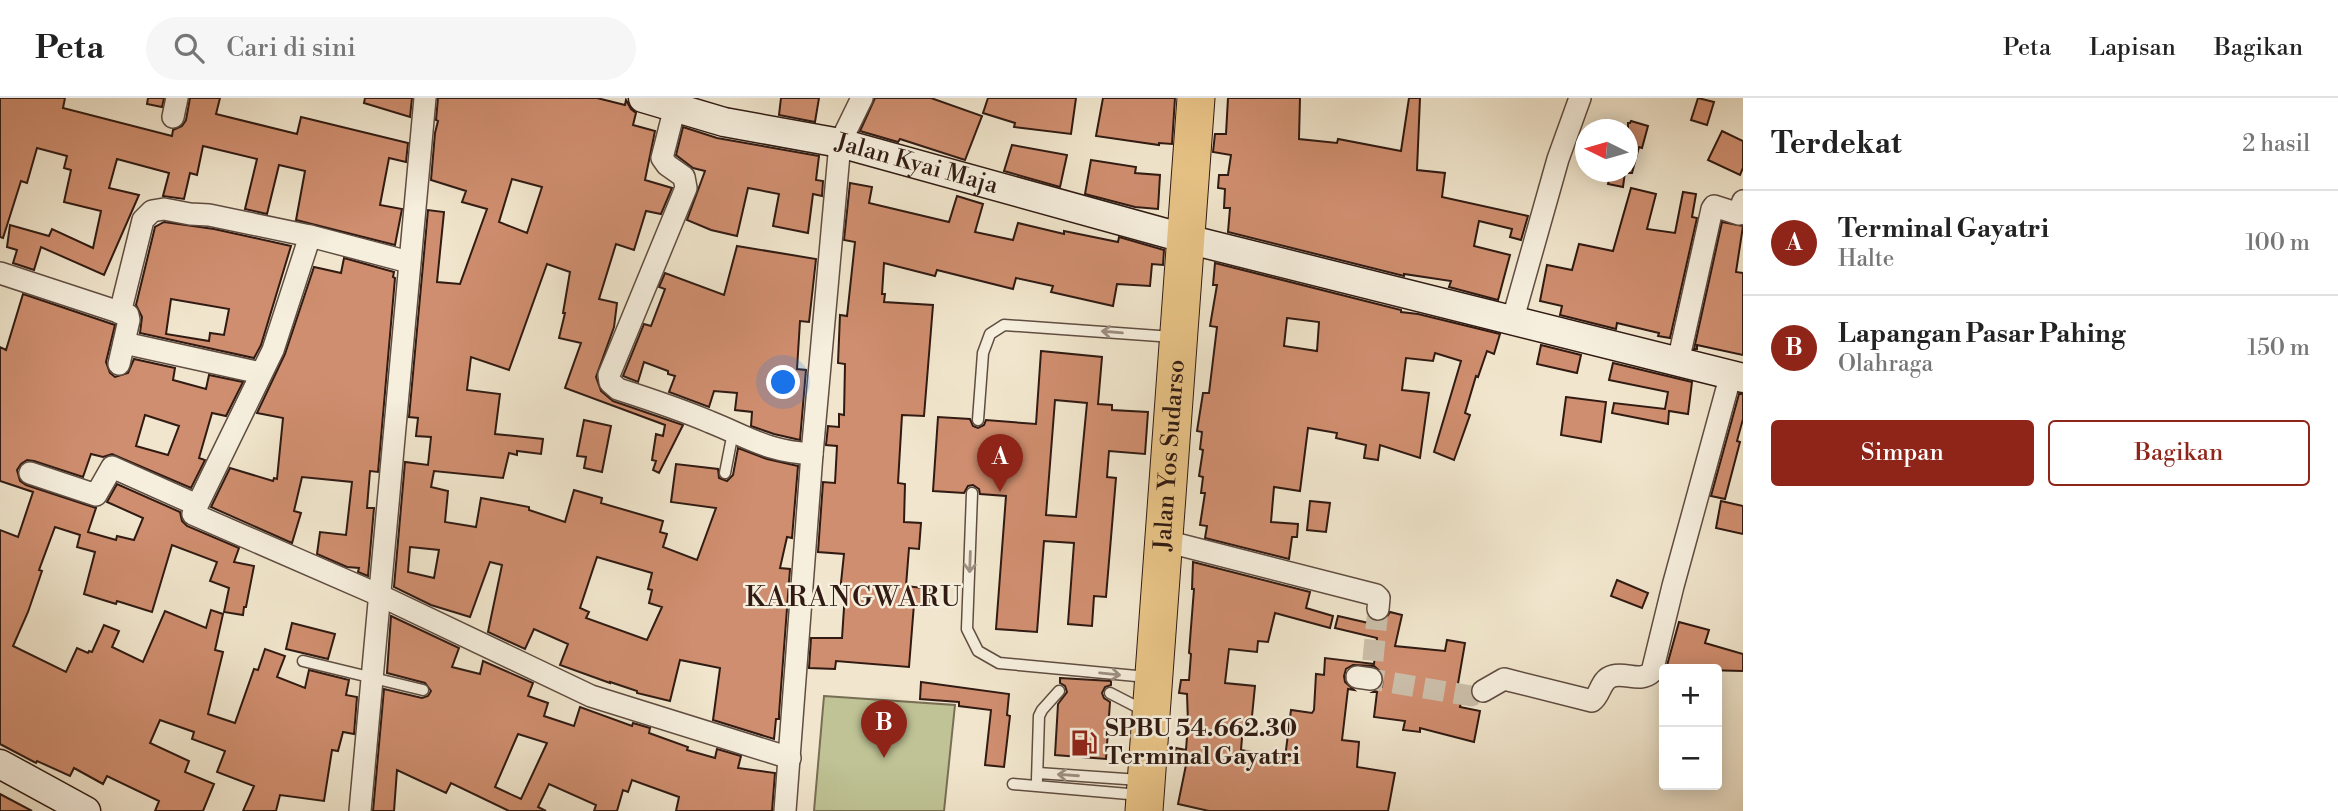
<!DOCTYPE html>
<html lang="id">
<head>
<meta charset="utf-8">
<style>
  body { margin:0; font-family:"Libre Bodoni",serif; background:#f6f6f6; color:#222 }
  .controls { position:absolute; right:21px; bottom:21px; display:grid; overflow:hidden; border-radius:7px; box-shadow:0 4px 18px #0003 }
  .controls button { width:63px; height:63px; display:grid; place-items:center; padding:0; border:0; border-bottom:2px solid #e0e0e0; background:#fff; color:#222; font:35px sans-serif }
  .compass { position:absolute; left:1575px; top:21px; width:63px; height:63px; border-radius:50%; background:#fff; box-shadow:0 4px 18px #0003; rotate:275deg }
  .you { position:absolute; left:784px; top:285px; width:24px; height:24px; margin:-18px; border:5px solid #fff; border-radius:50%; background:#1a73e8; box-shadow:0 0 0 10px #1a73e833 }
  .badge { display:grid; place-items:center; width:46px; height:46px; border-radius:50%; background:#8f2418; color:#fff; font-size:23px; font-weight:700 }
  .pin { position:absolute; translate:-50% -58px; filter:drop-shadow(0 2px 4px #0008) }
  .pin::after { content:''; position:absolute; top:37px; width:24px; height:21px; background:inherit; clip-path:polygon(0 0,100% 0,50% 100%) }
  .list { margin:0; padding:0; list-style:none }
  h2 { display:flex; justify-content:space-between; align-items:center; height:91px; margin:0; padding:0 28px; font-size:30px }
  h2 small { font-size:23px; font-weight:400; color:#767676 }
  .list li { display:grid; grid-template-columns:46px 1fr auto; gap:21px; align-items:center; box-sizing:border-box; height:105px; padding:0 28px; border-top:2px solid #e0e0e0 }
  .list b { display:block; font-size:26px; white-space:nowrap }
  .list p { margin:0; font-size:23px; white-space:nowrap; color:#767676 }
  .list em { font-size:23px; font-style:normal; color:#767676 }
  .actions { display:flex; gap:14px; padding:21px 28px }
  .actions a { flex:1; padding:16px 0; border:2px solid #8f2418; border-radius:7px; text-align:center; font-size:24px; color:#8f2418 }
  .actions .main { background:#8f2418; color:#fff }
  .icon { flex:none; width:38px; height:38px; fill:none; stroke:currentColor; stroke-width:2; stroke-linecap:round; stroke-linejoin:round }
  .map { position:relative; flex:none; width:1743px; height:713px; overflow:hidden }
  header { display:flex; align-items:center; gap:42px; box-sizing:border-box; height:98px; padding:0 35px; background:#fff; border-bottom:2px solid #e0e0e0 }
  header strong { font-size:33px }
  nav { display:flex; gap:38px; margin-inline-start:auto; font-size:24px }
  .search { width:490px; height:63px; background:#f6f6f6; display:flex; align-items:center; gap:18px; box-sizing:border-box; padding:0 24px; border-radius:38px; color:#767676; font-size:26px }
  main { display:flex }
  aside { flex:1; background:#fff }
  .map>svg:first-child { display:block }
</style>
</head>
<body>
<header>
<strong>Peta</strong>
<div class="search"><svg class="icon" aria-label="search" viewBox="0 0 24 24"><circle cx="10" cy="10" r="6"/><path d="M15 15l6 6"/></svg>Cari di sini</div>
<nav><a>Peta</a><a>Lapisan</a><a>Bagikan</a></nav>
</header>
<main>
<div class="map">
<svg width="1743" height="713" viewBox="0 0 1743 713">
  <rect width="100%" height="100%" fill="#f1e6cd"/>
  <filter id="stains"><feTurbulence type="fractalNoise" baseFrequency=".00286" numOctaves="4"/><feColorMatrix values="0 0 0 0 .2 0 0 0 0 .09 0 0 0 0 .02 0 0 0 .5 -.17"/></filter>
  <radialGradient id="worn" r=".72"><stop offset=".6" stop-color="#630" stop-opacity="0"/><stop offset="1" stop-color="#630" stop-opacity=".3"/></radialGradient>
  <!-- green -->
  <polygon fill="#bfc395" stroke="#786e54" stroke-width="2" points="824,598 955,607 944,713 814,713"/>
  <!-- building -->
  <g fill="#cf8e6f" stroke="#301a12" stroke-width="2" fill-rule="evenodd">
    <polygon points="0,0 65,0 63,10 172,38 173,32 182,28 186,22 190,0 220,0 216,16 297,36 301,19 408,45 406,64 389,60 380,107 402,111 395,147 296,122 305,73 279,67 267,116 245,111 257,61 203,48 197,77 190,75 184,101 163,98 169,75 117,61 109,90 139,97 104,177 41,149 34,172 13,165 17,152 7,149 10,127 49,138 52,131 93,150 101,113 64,104 71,72 64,70 67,58 37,50 27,85 21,83 3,140 0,139"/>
    <polygon points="148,0 164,0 162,9 147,6"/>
    <polygon points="365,0 412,0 410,19 364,5"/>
    <path d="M438,0H597L625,7L626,2L631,11L636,15L633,27L655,33L645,82L672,90L661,116L646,113L634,152L616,146L599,201L617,205L614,229L596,279L601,293L613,303L683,327L659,375L653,372L656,363L652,362L656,336L663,338L665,327L565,290L581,245L559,240L565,215H563L570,174L547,166L509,272L471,259L467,292L500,296L495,336L543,341L541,356L517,353V357L509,355L503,380L434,373L431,389L448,393L445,424L476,429L481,400L529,409V412L565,424L574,392L602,400L601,405L663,423L660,434L667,436L663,449L697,462L716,410L671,404L676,366L718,371L719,380L727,383L733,377L738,350L767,361L798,368L792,440L787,439L780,470L790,471L779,616V621H776L774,641L713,622L720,570L680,562L670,603L637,595V593L610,584V585L560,567L568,546L534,531L525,551L488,534L502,467L490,464L470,519L431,507L394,489L405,364L428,367L431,339L416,338L418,320L409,319L428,112L444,114L437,184L460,186L487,111L462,104L466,93L431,82L435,35L438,23L436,22ZM512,81L542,89L527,135L499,124ZM410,449L439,452L434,480L408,474ZM597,459L652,475L648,491L652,492L649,505L662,509L647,542L586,520L589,514L580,510Z"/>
    <polygon points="781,0 819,0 815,24 779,17"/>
    <polygon points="875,0 931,0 982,18 965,62 900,41 898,44 860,33"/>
    <polygon points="988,0 1076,0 1071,36 1014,29 1015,25 983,15"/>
    <polygon points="1103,0 1175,0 1172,46 1159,45 1159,47 1096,38"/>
    <polygon points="1228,0 1300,0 1299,41 1337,45 1338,41 1401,53 1409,0 1420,0 1417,72 1445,75 1442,99 1528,118 1521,142 1510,139 1512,131 1479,123 1474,148 1510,157 1498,202 1449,189 1451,183 1404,176 1404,178 1228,134 1230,110 1224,110 1225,91 1218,90 1219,77 1228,77 1231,57 1213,54 1215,36 1226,36"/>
    <polygon points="1698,0 1714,4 1707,27 1691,22"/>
    <polygon points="1631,23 1648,28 1642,50 1639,49 1632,75 1628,75 1628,25 1630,25"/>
    <polygon points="683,29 717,40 819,58 816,82 823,83 822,98 813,96 808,135 773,128 779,96 748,90 737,138 711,132 687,122 705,73 693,70 676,57"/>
    <polygon points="1722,33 1743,43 1743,70 1740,77 1708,62"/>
    <polygon points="1012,47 1067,57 1060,89 1004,73"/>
    <polygon points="1091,62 1136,69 1135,75 1160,77 1158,111 1135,109 1085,96"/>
    <polygon points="1611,74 1625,74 1623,89 1608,86"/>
    <polygon points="850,85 872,89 869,105 949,124 957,98 983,106 975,134 1013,142 1018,125 1064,136 1064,133 1118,144 1119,139 1164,152 1163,167 1152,166 1150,188 1117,186 1113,208 1051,194 1053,188 1016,180 1013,191 937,172 935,178 884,165 882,196 885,196 884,204 933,207 924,318 902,317 898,385 905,386 904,424 921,425 919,451 909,450 906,488 930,491 929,508 914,506 909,569 836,563 835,571 809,570 811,540 842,540 845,495 840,494 844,456 818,454 823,384 835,385 837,348 826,347 828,328 839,329 839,316 844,317 845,266 838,265 840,217 847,218 855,144 844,142"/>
    <polygon points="1631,90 1656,96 1647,131 1675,135 1683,94 1696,96 1692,119 1697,120 1670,240 1658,238 1659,235 1617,225 1616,231 1560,217 1562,208 1540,203 1547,167 1572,172 1579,146 1613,153"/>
    <path d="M164,124L214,131L291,148L261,247L254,260L140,235L142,219L136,207L155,129ZM171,201L229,211L224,237L210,235L209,243L166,236Z"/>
    <polygon points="1722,124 1743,128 1736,174 1743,175 1743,257 1697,247 1697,251 1694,251"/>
    <polygon points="737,148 816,161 809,224 800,223 797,271 806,272 800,342 774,336 751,328 752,314 735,312 737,295 714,293 709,309 669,294 675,278 668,276 668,273 644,264 638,284 623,278 644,226 651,228 665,191 659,189 665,175 724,197"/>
    <polygon points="344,160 394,174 393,179 395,180 378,374 370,373 367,410 374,410 368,478 358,474 359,470 347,469 317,456 320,434 346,437 352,384 302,379 294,413 301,415 292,445 211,409 230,370 273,383 274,380 277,381 283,320 257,315 285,256 314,169 341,175"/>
    <path d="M1215,165L1401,212V214L1418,216L1500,236L1494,256L1487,253L1478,279L1476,278L1465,315L1470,317L1454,362L1434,354L1461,263L1435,255L1433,263L1406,260L1402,292L1429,295L1420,360L1380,347L1378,362L1364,360L1366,347L1336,340L1337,335L1308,330L1300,393L1274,389L1271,424L1298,426L1297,439H1292L1289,461L1205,440L1207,428L1200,427L1205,395H1201L1203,379L1199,378L1203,352L1200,351L1202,334L1197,333L1203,295H1209L1217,229L1210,228L1217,187H1213ZM1287,220L1319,224L1317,253L1284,248Z"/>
    <path d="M23,196L115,227L106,264L110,275L115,279L128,275L134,261L175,270L173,282L206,291L209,277L243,284L226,318L212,315L199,360L205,362L191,390L112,356L103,359L91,356L83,379L34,363L27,362L21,366L17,372L20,383L26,387L96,410L88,434L116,442L117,438L134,442L143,420L107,404L117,386L180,414L182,423L187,428L239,450L234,464L254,468L246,509H244L243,517L224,514L229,490L210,483L217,464L172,447L152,514L117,503L116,506L84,496L95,454L77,449L80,437L55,429L39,472L42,473L28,514L13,548L66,574L77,550L88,555L89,553L92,554L104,527L119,533L112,549L143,564L165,513L206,530L211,512L223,516L215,552L223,554L208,616L235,625L254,571L258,572L265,551L285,558L277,579L305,590L309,572L349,582L346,597L357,599L354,636L343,634L338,653L332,652L324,703L280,697L276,713H243L254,688L217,674L225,653L192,641L194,634L160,622L150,645L189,663L185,674L214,686L203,713H155L159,703L107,678L103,686L74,670L70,678L37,663L36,665L0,646V432L18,439L33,394L0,383V249L6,252ZM145,317L179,328L168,357L136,348Z"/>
    <polygon points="1541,247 1581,257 1577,275 1537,266"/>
    <path d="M1041,253L1102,259L1098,306L1112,307V312L1148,314L1145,356L1109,353L1107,379L1116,380L1106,499L1094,498L1092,528L1068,526L1074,445L1044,443L1037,534L996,531L1006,398L980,396L979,391L973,387L968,388L964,395L933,393L938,319L970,321L973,328L978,330L984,327L986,322L1036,326ZM1055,302L1087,305L1076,419L1046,417Z"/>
    <polygon points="1613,265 1692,284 1688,316 1669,313 1668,326 1612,315 1614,305 1665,311 1668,294 1609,282"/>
    <polygon points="1739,296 1743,296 1743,321 1737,343 1740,344 1725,401 1711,398"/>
    <polygon points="1566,299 1606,304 1601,344 1561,337"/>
    <polygon points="584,322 611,328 602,374 584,370 586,359 577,358"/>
    <polygon points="1310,403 1330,405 1326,434 1307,432"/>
    <polygon points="1721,403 1743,408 1743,436 1716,430"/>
    <polygon points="1193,464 1310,494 1306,510 1333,518 1330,530 1275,515 1268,544 1258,543 1257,554 1229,551 1225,585 1255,588 1251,628 1243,627 1241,652 1285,660 1291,612 1312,615 1314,612 1316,576 1324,577 1325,560 1374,566 1377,540 1335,530 1338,518 1373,526 1374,523 1384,523 1390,514 1402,517 1395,548 1445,553 1447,542 1465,545 1455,603 1461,604 1460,609 1480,613 1474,644 1420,630 1420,634 1403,632 1405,623 1374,619 1377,594 1373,594 1382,589 1383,576 1374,568 1353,567 1346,571 1344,578 1345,584 1354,592 1348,591 1342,642 1359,644 1357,669 1395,675 1388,713 1209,713 1178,706 1186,667 1174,665 1176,650 1186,652 1188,625 1187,596 1179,595 1181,582 1189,582 1191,556 1189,555 1194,491 1192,491"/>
    <polygon points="1617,482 1648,495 1642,510 1611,498"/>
    <path d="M391,518L459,550L452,569L480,576L483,563L533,585L528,598L548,605L544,618L574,628L580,609L632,628L633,625L650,630L649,635L688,649L687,652L715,660L717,651L741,658L738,670L775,675L772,713H676L679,699L632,682L628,694L623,692L617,713H594L596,707L549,686L538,709L546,713H509L451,685L446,695L397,672L394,713H373L384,591L422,600L428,598L431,593L425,585L387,575ZM518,636L547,645L521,701L495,689Z"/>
    <polygon points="1679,524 1709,532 1705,545 1743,556 1743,573 1666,571"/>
    <polygon points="292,525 335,536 328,561 286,551"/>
    <polygon points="1060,580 1111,583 1111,587 1105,589 1102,595 1104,600 1110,604 1106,661 1055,657 1058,606 1067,594 1065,588 1060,585"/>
    <polygon points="921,584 1009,596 1007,617 1010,618 1004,669 985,667 991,612 959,608 959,604 920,601"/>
    <polygon points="0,696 32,713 0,713"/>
  </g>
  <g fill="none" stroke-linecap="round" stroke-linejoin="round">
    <!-- street-tunnel -->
    <polyline stroke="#cabda8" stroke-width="21" stroke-dasharray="21 10" stroke-linecap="butt" points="1378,511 1371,581 1471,598 1483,593"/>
    <!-- lane casing -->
    <g stroke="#604d41" stroke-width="13">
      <g id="lane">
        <polyline points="978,322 983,255 990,236 1004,227 1173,239"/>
        <polyline points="725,375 733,334"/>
        <polyline points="972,395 967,531 978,553 999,565 1147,579"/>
        <polyline points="303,563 423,592"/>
        <polyline points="1110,595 1145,613"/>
        <polyline points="1038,675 1140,682"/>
        <polyline points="1037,682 1039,618 1042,612 1059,593"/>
        <polyline points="1013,686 1140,697"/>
      </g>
    </g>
    <!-- street casing -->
    <g stroke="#604d41" stroke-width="24">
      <g id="street">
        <path d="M675,9L662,60L667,67L684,79L686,90L609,277L610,284L618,291C649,301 680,311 710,324C750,340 766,353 812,356"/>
        <polyline points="173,19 177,0"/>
        <polyline points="310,138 273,252 193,416 379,497 591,598 790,660"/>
        <polyline points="0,175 128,217 129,222 119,266"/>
        <polyline points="120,215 143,122 152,113 164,111 190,116 209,117 310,138 409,164"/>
        <polyline points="1512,224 1558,61 1580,0"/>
        <polyline points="124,245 261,275"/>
        <polyline points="1678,264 1712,111 1714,108 1739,116 1743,103"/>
        <polyline points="30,375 96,397 112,369 197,407"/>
        <polyline points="1165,443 1376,497 1379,500 1378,511"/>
        <polyline points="1357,579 1371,581"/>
        <path d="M1483,593L1504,581L1592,603C1601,597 1600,581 1613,578C1626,574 1640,585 1652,574L1673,488L1731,276"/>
        <polyline points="360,713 425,0"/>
        <polyline points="785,713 812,356 840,45 862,0"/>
      </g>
    </g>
    <!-- secondary casing -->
    <g stroke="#301a12" stroke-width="31">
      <g id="secondary">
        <path id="s1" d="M643,0L724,24L840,45L1187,141L1743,280"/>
        <polyline points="0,666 86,713"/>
      </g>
    </g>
    <!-- highway casing -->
    <g stroke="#301a12" stroke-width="39">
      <g id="highway">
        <path id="s2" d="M1144,713L1196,0"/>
      </g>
    </g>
    <!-- lane -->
    <use href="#lane" stroke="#f6efde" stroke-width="10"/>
    <!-- street -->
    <use href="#street" stroke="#f6efde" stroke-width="21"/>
    <!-- secondary -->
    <use href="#secondary" stroke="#f6efde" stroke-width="28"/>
    <!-- highway -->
    <use href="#highway" stroke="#e8c386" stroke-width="37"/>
  </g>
  <!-- one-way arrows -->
  <defs><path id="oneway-shaft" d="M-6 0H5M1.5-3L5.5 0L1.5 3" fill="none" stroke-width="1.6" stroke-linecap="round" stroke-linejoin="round" transform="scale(1.75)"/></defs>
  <g stroke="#9d8f82">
    <use href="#oneway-shaft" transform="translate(1112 234) rotate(-175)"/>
    <use href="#oneway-shaft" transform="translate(970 464) rotate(92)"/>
    <use href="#oneway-shaft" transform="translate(1110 576) rotate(6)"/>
    <use href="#oneway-shaft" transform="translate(1068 677) rotate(-176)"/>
  </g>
  <!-- icons -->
  <defs>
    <g id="fuel-bare" transform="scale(2.1)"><path d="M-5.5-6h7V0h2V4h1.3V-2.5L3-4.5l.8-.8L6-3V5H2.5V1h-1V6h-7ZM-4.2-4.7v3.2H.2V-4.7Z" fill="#8f2418" stroke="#f6efde" stroke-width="2.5" paint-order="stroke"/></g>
  </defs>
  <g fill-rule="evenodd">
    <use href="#fuel-bare" x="1084" y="645"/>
  </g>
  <g text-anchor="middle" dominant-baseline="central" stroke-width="5" stroke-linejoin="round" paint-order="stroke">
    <!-- street labels -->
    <g font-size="24" fill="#301a12" stroke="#f6efde">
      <text stroke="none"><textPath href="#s1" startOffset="282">Jalan Kyai Maja</textPath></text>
      <text stroke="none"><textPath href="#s2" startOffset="357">Jalan Yos Sudarso</textPath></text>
    </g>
    <!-- poi labels -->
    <g font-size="24" font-weight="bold" fill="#301a12" stroke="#f6efde" text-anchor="start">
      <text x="1105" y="631">SPBU 54.662.30<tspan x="1105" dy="28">Terminal Gayatri</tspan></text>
    </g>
    <!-- quarter labels -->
    <g font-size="28" letter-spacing="2" fill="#301a12" stroke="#f6efde">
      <text x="854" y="499">KARANGWARU</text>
    </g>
  </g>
  <rect width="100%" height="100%" filter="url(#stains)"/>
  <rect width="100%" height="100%" fill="url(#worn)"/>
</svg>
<div class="controls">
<button>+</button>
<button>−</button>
</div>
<svg class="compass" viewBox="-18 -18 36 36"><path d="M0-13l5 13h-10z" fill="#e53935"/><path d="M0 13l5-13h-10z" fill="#767676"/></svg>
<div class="you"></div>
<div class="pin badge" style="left:1000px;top:394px">A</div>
<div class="pin badge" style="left:884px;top:660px">B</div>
</div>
<aside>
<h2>Terdekat<small>2 hasil</small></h2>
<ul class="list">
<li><span class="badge">A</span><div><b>Terminal Gayatri</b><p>Halte</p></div><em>100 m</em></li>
<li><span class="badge">B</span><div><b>Lapangan Pasar Pahing</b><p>Olahraga</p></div><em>150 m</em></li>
</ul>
<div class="actions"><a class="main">Simpan</a><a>Bagikan</a></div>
</aside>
</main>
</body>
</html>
